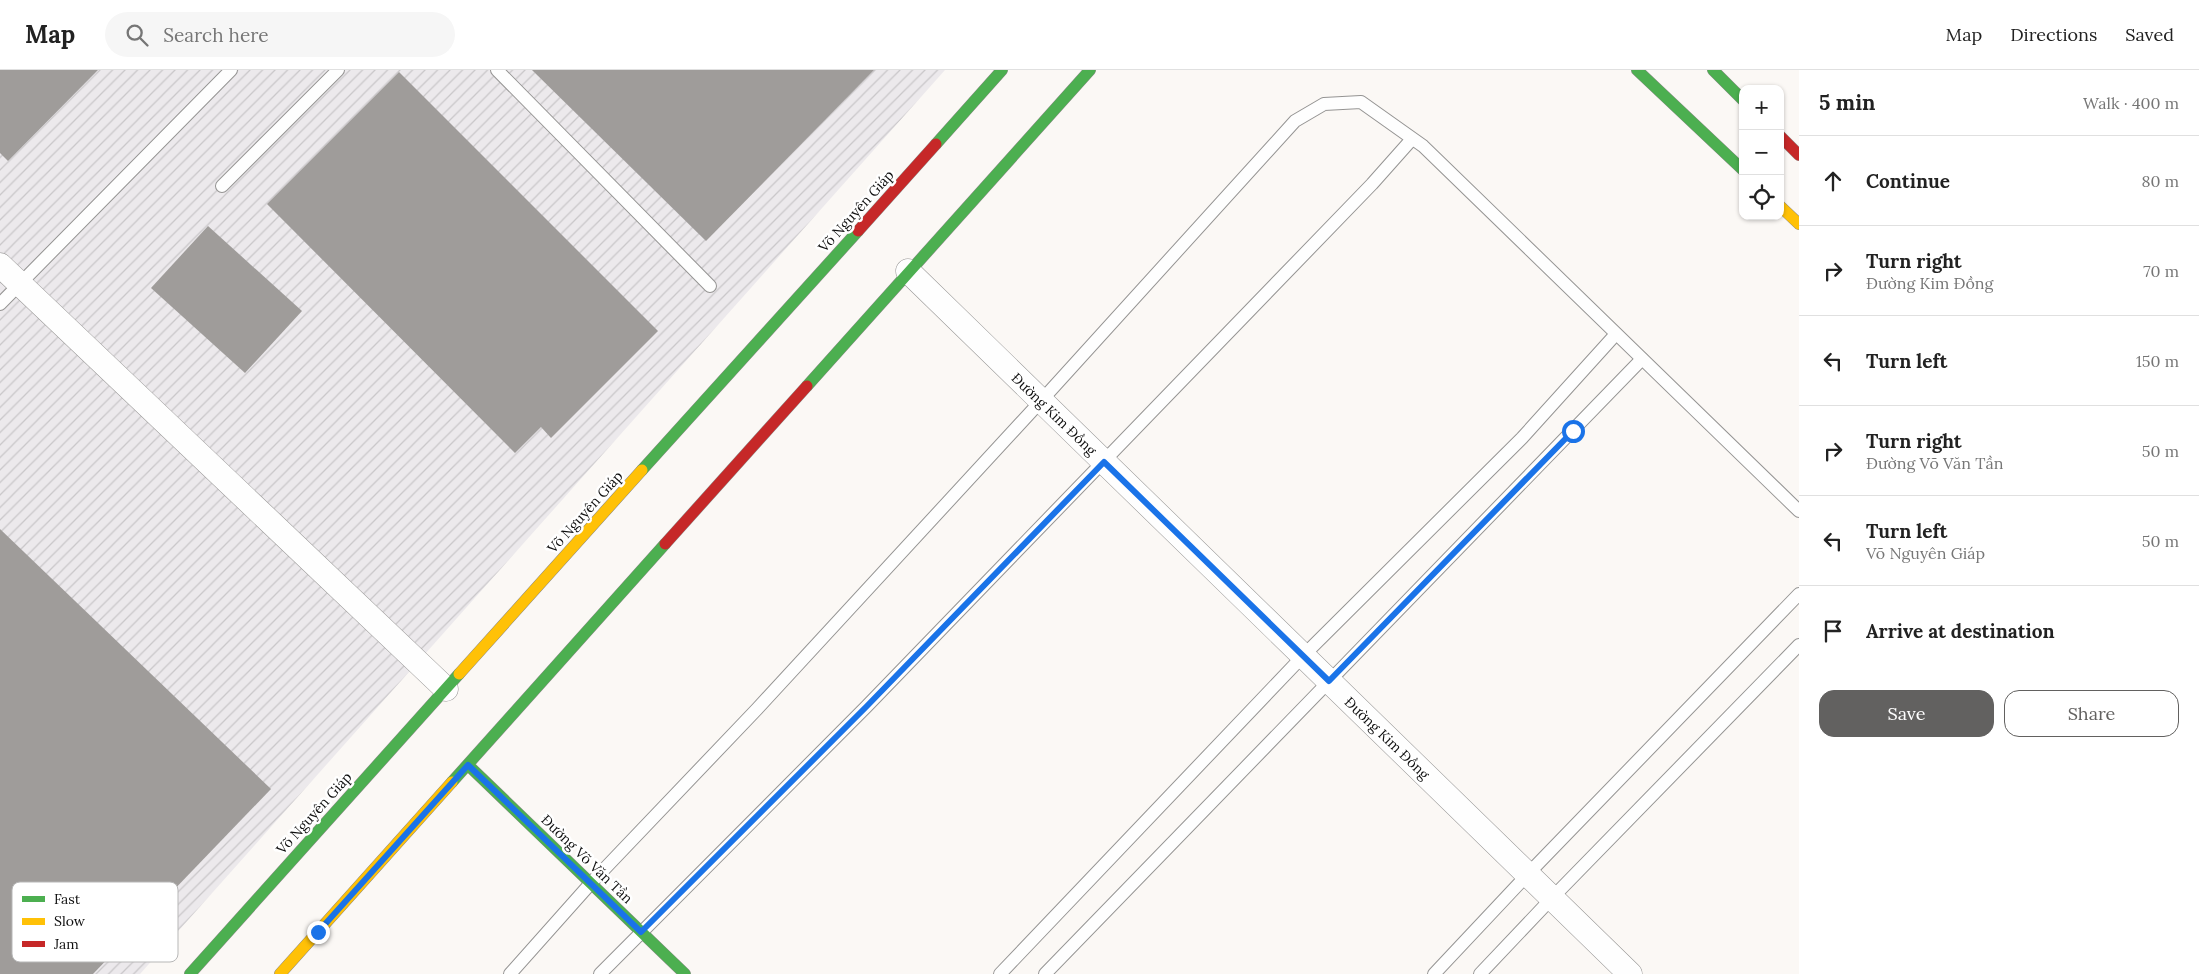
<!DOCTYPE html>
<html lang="en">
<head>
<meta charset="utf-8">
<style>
  body { margin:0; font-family:Lora,serif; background:#f6f6f6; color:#222 }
  .controls { position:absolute; right:15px; top:15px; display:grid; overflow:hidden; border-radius:10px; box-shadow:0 1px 4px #0004 }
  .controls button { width:45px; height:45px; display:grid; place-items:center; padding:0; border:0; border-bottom:1px solid #e0e0e0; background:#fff; color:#222; font:25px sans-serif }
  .stop { position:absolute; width:15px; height:15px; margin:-11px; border:4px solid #1a73e8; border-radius:50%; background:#fff }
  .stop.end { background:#1a73e8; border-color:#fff; box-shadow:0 1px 5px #0008 }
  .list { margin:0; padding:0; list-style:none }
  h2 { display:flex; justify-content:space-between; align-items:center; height:65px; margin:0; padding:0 20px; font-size:21px }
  h2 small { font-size:16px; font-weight:400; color:#767676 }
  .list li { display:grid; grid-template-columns:32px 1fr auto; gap:15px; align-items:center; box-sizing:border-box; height:90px; padding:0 20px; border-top:1px solid #e0e0e0 }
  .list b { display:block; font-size:19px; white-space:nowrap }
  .list p { margin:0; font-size:16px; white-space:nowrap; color:#767676 }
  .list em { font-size:16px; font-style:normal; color:#767676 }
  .actions { display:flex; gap:10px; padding:15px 20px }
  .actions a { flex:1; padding:11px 0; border:1px solid #626160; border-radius:15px; text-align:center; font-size:18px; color:#626160 }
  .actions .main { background:#626160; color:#fff }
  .icon { flex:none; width:28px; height:28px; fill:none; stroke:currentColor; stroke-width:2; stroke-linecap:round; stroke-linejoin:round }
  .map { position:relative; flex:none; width:1799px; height:904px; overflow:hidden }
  header { display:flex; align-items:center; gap:30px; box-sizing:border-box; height:70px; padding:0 25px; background:#fff; border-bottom:1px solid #e0e0e0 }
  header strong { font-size:24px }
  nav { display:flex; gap:28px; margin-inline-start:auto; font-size:18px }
  .search { width:350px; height:45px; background:#f6f6f6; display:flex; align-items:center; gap:12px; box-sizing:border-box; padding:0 18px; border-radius:28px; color:#767676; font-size:19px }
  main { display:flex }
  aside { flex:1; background:#fff }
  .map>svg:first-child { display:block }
</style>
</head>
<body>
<header>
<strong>Map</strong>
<div class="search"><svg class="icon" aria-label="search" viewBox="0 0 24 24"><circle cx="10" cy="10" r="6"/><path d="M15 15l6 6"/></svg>Search here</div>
<nav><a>Map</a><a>Directions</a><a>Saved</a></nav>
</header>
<main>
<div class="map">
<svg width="1799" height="904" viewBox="0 0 1799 904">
  <defs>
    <pattern id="industrial-furrows" width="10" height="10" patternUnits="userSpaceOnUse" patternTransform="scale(1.25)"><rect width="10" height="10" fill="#ece9ec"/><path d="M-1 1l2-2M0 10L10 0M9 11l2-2" fill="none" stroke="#c9c7c9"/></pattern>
  </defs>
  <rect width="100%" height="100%" fill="#fbf8f5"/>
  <!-- industrial -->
  <polygon fill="url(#industrial-furrows)" points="0,0 945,0 140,904 0,904"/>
  <!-- building -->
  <g fill="#9f9c9a">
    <polygon points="0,0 98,0 8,91 0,83"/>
    <polygon points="532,0 874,0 706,171"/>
    <polygon points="399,2 658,261 551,368 541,357 515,383 267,134"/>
    <polygon points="208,156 302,241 245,303 151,218"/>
    <polygon points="0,459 271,719 93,904 0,904"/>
  </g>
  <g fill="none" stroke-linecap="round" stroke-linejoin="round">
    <!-- lane casing -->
    <g stroke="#959493" stroke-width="14">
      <g id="lane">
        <polyline points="497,0 710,216"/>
        <polyline points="222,116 338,0"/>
        <polyline points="0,234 231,0"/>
        <polyline points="510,904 591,813 757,639 1041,331 1295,51 1324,34 1361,32 1423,76 1799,441"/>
        <polyline points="600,904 866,637 1372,114 1412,69"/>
        <polyline points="1000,904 1303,586 1522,368 1616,264"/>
        <polyline points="1045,904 1642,289"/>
        <polyline points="1434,904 1528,804 1799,524"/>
        <polyline points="1480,904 1552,828 1799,575"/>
      </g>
    </g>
    <!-- street casing -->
    <g stroke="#959493" stroke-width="25">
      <g id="street">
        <polyline points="0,195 446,619"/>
        <polyline points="908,201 1630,904"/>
      </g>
    </g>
    <!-- fast casing -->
    <g stroke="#8c8b89" stroke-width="12">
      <g id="fast">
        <polyline points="1637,0 1743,100"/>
        <polyline points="1713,0 1743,30"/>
        <polyline points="936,74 1002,0"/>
        <polyline points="807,316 1090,0"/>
        <polyline points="642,400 858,161"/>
        <polyline points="468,695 685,904"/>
        <polyline points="452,712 665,474"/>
        <polyline points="190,904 459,604"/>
      </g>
    </g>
    <!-- slow casing -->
    <g stroke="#8c8b89" stroke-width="12">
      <g id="slow">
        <polyline points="1780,136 1799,154"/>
        <polyline points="459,604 642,400"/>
        <polyline points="280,904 452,712"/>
      </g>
    </g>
    <!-- jam casing -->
    <g stroke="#8c8b89" stroke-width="12">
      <g id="jam">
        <polyline points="1780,66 1799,85"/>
        <polyline points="858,161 936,74"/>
        <polyline points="665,474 807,316"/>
      </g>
    </g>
    <!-- lane -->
    <use href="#lane" stroke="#fefefe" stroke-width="12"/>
    <!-- street -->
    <use href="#street" stroke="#fefefe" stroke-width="24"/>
    <!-- fast -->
    <use href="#fast" stroke="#4caf50" stroke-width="11"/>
    <!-- slow -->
    <use href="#slow" stroke="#ffc107" stroke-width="11"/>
    <!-- jam -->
    <use href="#jam" stroke="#c62828" stroke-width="11"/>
  </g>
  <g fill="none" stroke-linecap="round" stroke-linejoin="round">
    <!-- route -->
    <polyline stroke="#1a73e8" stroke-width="6" points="318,862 468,695 641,862 866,637 1104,392 1329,611 1573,361"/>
  </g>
  <g text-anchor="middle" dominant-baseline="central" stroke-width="5" stroke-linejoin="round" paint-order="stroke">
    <!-- street labels -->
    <g font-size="14" fill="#0f0f0f" stroke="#fff">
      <text transform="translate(856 141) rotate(-48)">Võ Nguyên Giáp</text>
      <text transform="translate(1054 344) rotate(44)">Đường Kim Đồng</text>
      <text transform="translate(585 442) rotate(-48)">Võ Nguyên Giáp</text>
      <text transform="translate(1387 668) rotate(44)">Đường Kim Đồng</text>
      <text transform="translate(314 743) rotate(-48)">Võ Nguyên Giáp</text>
      <text transform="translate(587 789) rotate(44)">Đường Võ Văn Tần</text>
    </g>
  </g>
  <!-- legend -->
  <rect x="12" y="812" width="166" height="80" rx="8" fill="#fff" stroke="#b7b7b7" stroke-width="1"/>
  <rect x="22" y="826" width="23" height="6" fill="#4caf50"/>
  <rect x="22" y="848" width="23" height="7" fill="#ffc107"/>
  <rect x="22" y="871" width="23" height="6" fill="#c62828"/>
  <g font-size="14" fill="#0f0f0f">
    <text x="54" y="834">Fast</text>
    <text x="54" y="856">Slow</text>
    <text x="54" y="879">Jam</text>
  </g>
</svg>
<div class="controls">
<button>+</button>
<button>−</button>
<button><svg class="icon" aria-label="locate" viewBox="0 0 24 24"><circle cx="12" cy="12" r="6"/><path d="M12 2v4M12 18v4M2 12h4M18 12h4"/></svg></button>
</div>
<div class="stop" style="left:1573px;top:361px"></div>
<div class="stop end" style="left:318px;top:862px"></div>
</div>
<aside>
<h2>5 min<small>Walk · 400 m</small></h2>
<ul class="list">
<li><svg class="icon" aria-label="ahead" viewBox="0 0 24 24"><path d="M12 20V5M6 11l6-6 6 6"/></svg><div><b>Continue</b></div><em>80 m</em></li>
<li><svg class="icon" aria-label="right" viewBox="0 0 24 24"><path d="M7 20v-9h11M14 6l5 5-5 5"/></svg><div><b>Turn right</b><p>Đường Kim Đồng</p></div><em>70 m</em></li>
<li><svg class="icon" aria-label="left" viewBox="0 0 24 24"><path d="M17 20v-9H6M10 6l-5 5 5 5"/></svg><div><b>Turn left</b></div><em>150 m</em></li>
<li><svg class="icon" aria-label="right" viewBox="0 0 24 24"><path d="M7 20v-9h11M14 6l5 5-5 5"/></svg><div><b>Turn right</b><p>Đường Võ Văn Tần</p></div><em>50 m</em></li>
<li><svg class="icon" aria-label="left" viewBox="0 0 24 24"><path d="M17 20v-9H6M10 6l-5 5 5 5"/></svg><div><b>Turn left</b><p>Võ Nguyên Giáp</p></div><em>50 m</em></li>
<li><svg class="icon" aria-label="arrive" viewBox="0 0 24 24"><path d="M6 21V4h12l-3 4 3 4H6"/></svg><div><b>Arrive at destination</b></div></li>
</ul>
<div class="actions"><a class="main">Save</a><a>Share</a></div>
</aside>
</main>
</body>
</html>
